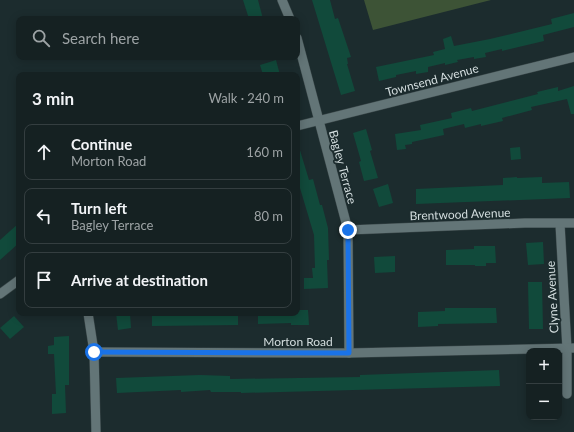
<!DOCTYPE html>
<html lang="en">
<head>
<meta charset="utf-8">
<style>
  body { margin:0; font-family:Lato,sans-serif; background:#222e2f; color:#f1f3f6 }
  .controls { position:absolute; right:12px; bottom:12px; display:grid; overflow:hidden; border-radius:8px; box-shadow:0 2px 10px #0003 }
  .controls button { width:36px; height:36px; display:grid; place-items:center; padding:0; border:0; border-bottom:1px solid #343e40; background:#152122; color:#f1f3f6; font:20px sans-serif }
  .stop { position:absolute; width:12px; height:12px; margin:-9px; border:3px solid #1a73e8; border-radius:50%; background:#fff }
  .stop.end { background:#1a73e8; border-color:#fff; box-shadow:0 1px 4px #0008 }
  .list { margin:0; padding:0; list-style:none }
  h2 { display:flex; justify-content:space-between; align-items:center; height:52px; margin:0; padding:0 16px; font-size:17px }
  h2 small { font-size:13px; font-weight:400; color:#9da3a5 }
  .list li { display:grid; grid-template-columns:26px 1fr auto; gap:12px; align-items:center; box-sizing:border-box; height:56px; margin:0 8px 8px; padding:0 8px; border:1px solid #343e40; border-radius:8px }
  .list b { display:block; font-size:15px; white-space:nowrap }
  .list p { margin:0; font-size:13px; white-space:nowrap; color:#9da3a5 }
  .list em { font-size:13px; font-style:normal; color:#9da3a5 }
  .icon { flex:none; width:22px; height:22px; fill:none; stroke:currentColor; stroke-width:2; stroke-linecap:round; stroke-linejoin:round }
  .map { position:relative; flex:none; width:574px; height:432px; overflow:hidden }
  .search { position:absolute; background:#152122; box-shadow:0 2px 10px #0003; left:16px; top:16px; width:284px; height:44px; display:flex; align-items:center; gap:10px; box-sizing:border-box; padding:0 14px; border-radius:8px; color:#9da3a5; font-size:15px }
  .panel { position:absolute; background:#152122; box-shadow:0 2px 10px #0003; left:16px; top:72px; width:284px; height:244px; border-radius:8px }
  .map>svg:first-child { display:block }
</style>
</head>
<body>
<div class="map">
<svg width="574" height="432" viewBox="0 0 574 432">
  <rect width="100%" height="100%" fill="#1c2c2e"/>
  <!-- green -->
  <polygon fill="#3d5336" points="364,0 491,0 373,30"/>
  <!-- building -->
  <g fill="#114a3b">
    <polygon points="243,0 258,0 263,19 249,19"/>
    <polygon points="312,0 330,0 335,19 338,18 351,57 347,58 348,64 347,64 355,91 341,95"/>
    <polygon points="574,13 574,27 543,35 544,41 502,51 502,49 485,53 486,57 474,59 474,57 457,60 458,62 445,65 445,63 428,67 428,72 416,74 416,71 396,75 396,77 379,81 376,67 434,55 433,52 445,49 443,39 451,36 454,46 490,39 552,24 551,19"/>
    <polygon points="276,60 280,75 263,75 260,65"/>
    <polygon points="574,86 574,114 571,114 567,99 531,107 532,110 502,118 503,121 481,126 481,124 465,128 464,124 443,129 444,135 412,142 412,144 405,145 406,149 397,150 395,134 421,130 420,125 452,118 451,113 471,108 472,111 538,94 537,92 558,87 558,91"/>
    <polygon points="366,129 372,150 370,151 378,178 364,181 359,162 361,161 353,133"/>
    <polygon points="297,147 299,147 309,180 313,179 320,205 322,205 328,228 329,260 327,260 328,288 304,289 304,278 313,278 312,268 315,268 314,235 297,178"/>
    <polygon points="520,147 521,159 511,160 510,148"/>
    <polygon points="517,177 517,178 542,177 542,183 569,182 570,198 416,204 416,189 503,185 503,178"/>
    <polygon points="388,184 393,203 379,207 373,189"/>
    <polygon points="19,223 19,243 0,260 0,240"/>
    <polygon points="543,242 544,264 528,265 526,243"/>
    <polygon points="474,246 495,246 496,263 486,263 486,266 475,266 475,265 446,265 446,250 474,249"/>
    <polygon points="395,256 395,272 375,273 374,257"/>
    <polygon points="528,282 542,282 543,329 529,329"/>
    <polygon points="445,308 496,308 497,323 438,324 438,326 418,327 418,312 445,311"/>
    <polygon points="297,310 308,310 309,325 291,325 291,323 258,324 258,313 297,313"/>
    <polygon points="116,313 130,313 131,328 118,330"/>
    <polygon points="152,313 238,313 238,325 152,326"/>
    <polygon points="14,316 24,327 10,339 0,328"/>
    <polygon points="69,336 69,385 65,385 66,413 52,414 52,394 56,394 54,354 48,354 48,346 54,345 54,337"/>
    <polygon points="499,370 500,386 241,393 241,392 211,392 210,390 181,392 181,390 117,393 116,378 200,375 230,376 230,379 360,377 360,375"/>
  </g>
  <g fill="none" stroke-linecap="round" stroke-linejoin="round">
    <!-- minor casing -->
    <g stroke="#3b484a" stroke-width="10">
      <g id="minor">
        <polyline points="282,0 290,19"/>
        <polyline points="297,38 348,230 349,353"/>
        <polyline points="297,126 574,57"/>
        <polyline points="560,224 567,349 567,394"/>
        <polyline points="348,230 525,223 574,223"/>
        <polyline points="0,294 19,280"/>
        <polyline points="88,313 94,352 96,432"/>
        <polyline points="94,352 349,353 574,348"/>
      </g>
    </g>
    <!-- minor -->
    <use href="#minor" stroke="#637577" stroke-width="9"/>
  </g>
  <g fill="none" stroke-linecap="round" stroke-linejoin="round">
    <!-- route -->
    <polyline stroke="#1a73e8" stroke-width="5" points="94,352 349,353 348,230"/>
  </g>
  <g text-anchor="middle" dominant-baseline="central" stroke-width="3.5" stroke-linejoin="round" paint-order="stroke">
    <!-- street labels -->
    <g font-size="12" fill="#d3ddde" stroke="#1c2c2e">
      <text transform="translate(432 80) rotate(-15)">Townsend Avenue</text>
      <text transform="translate(343 167) rotate(75)">Bagley Terrace</text>
      <text transform="translate(460 214) rotate(-2)">Brentwood Avenue</text>
      <text transform="translate(552 297) rotate(-93)">Clyne Avenue</text>
      <text x="298" y="341">Morton Road</text>
    </g>
  </g>
</svg>
<div class="controls">
<button>+</button>
<button>−</button>
</div>
<div class="stop" style="left:94px;top:352px"></div>
<div class="stop end" style="left:348px;top:230px"></div>
<div class="search"><svg class="icon" aria-label="search" viewBox="0 0 24 24"><circle cx="10" cy="10" r="6"/><path d="M15 15l6 6"/></svg>Search here</div>
<section class="panel">
<h2>3 min<small>Walk · 240 m</small></h2>
<ul class="list">
<li><svg class="icon" aria-label="ahead" viewBox="0 0 24 24"><path d="M12 20V5M6 11l6-6 6 6"/></svg><div><b>Continue</b><p>Morton Road</p></div><em>160 m</em></li>
<li><svg class="icon" aria-label="left" viewBox="0 0 24 24"><path d="M17 20v-9H6M10 6l-5 5 5 5"/></svg><div><b>Turn left</b><p>Bagley Terrace</p></div><em>80 m</em></li>
<li><svg class="icon" aria-label="arrive" viewBox="0 0 24 24"><path d="M6 21V4h12l-3 4 3 4H6"/></svg><div><b>Arrive at destination</b></div></li>
</ul>
</section>
</div>
</body>
</html>
